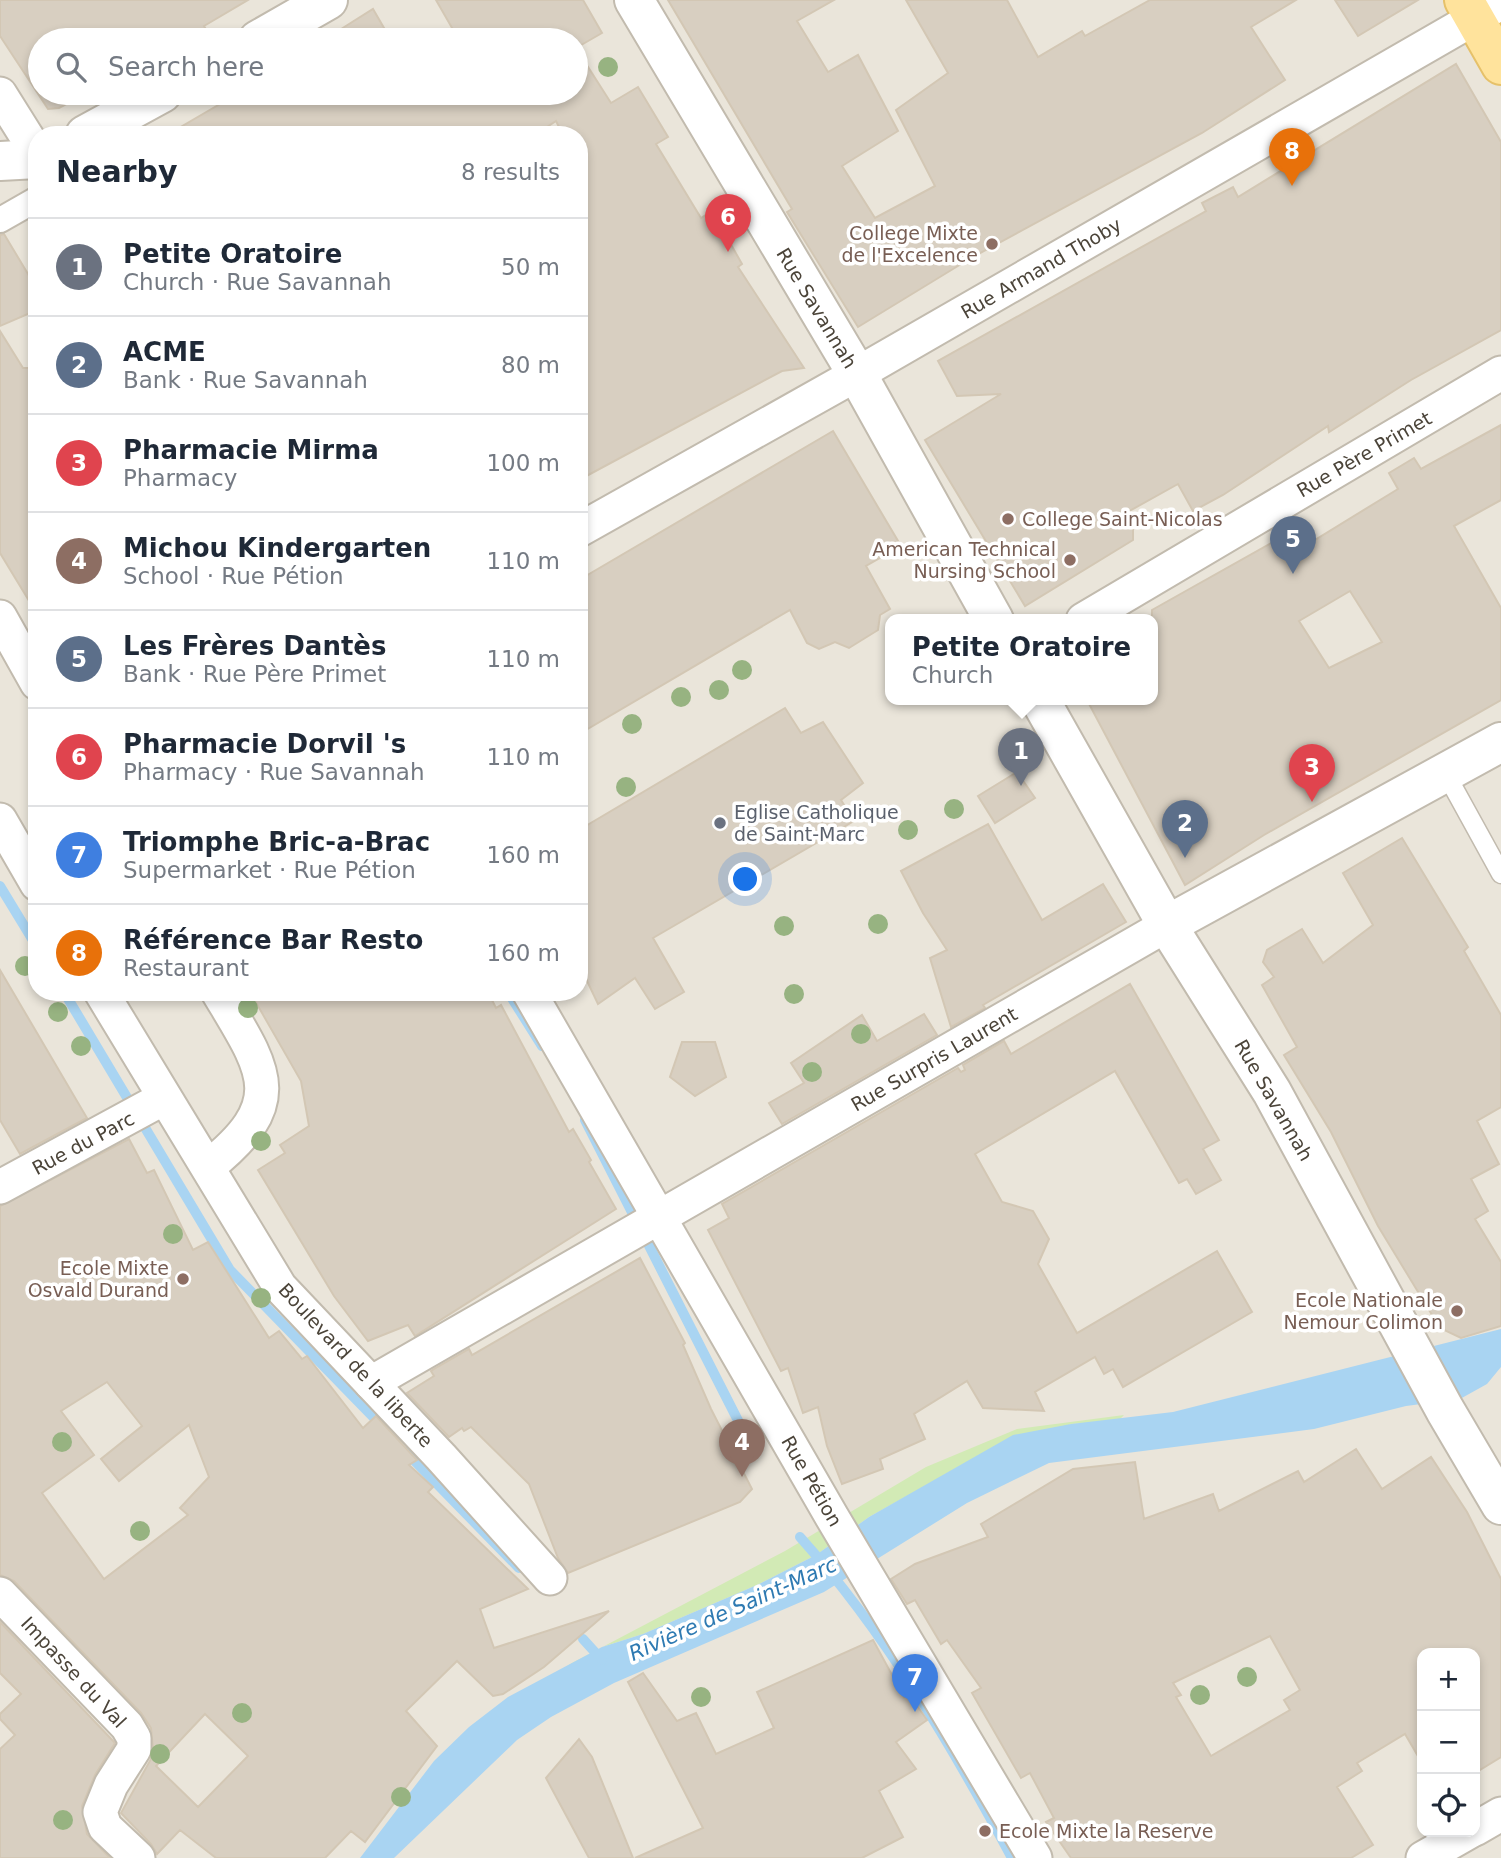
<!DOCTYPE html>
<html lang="en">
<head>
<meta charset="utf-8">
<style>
  body { margin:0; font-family:"DejaVu Sans",sans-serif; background:#f2f2f3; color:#1f2937 }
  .controls { position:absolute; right:21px; bottom:21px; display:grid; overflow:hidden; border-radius:14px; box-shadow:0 4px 10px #0003 }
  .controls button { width:63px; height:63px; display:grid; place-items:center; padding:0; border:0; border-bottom:2px solid #e0e1e3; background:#fff; color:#1f2937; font:35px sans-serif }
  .you { position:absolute; left:746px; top:880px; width:24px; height:24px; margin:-18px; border:5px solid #fff; border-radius:50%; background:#1a73e8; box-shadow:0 0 0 10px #1a73e833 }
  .badge { display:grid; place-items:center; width:46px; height:46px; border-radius:50%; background:#1a73e8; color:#fff; font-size:23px; font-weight:700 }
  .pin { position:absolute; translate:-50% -58px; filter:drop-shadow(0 2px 4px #0008) }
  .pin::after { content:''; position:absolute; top:37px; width:24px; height:21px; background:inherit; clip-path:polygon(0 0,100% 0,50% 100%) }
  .popup { position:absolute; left:885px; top:614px; width:273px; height:91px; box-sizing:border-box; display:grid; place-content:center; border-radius:14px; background:#fff; filter:drop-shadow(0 2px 5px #0005); font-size:23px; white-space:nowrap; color:#747a83 }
  .popup b { font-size:26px; color:#1f2937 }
  .popup::after { content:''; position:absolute; left:50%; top:100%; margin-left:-14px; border:14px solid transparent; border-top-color:#fff }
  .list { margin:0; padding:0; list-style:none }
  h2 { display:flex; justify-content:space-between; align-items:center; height:91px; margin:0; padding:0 28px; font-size:30px }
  h2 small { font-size:23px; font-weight:400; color:#747a83 }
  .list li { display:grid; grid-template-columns:46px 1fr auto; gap:21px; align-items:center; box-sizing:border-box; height:98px; padding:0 28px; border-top:2px solid #e0e1e3 }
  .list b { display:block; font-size:26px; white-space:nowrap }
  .list p { margin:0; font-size:23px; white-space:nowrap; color:#747a83 }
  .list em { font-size:23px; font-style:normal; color:#747a83 }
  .icon { flex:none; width:38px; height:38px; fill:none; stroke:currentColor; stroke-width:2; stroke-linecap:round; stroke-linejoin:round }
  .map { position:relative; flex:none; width:1501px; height:1858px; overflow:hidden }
  .search { position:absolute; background:#fff; box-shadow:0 4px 10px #0003; left:28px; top:28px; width:560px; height:77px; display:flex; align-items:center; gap:18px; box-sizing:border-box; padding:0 24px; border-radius:38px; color:#747a83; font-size:26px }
  .panel { position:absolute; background:#fff; box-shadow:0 4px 10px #0003; left:28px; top:126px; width:560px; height:875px; border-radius:28px }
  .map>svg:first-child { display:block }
</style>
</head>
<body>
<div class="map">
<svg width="1501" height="1858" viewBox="0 0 1501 1858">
  <rect width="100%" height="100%" fill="#f6f3ec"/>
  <!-- residential -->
  <path fill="#eae5da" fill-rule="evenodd" d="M0,0H1501V1858H0ZM40,40H576V93H40ZM37,135H579V992H37ZM890,620H1152V700H890ZM1422,1653H1475V1832H1422Z"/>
  <!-- green -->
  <polygon fill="#d2eab5" points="1124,1415 1118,1421 1071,1424 905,1497 869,1517 816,1555 757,1585 643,1634 602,1647 561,1670 572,1663 785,1551 926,1467 1017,1429"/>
  <!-- water -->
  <polygon fill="#a9d4f2" points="1501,1329 1501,1367 1487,1384 1460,1399 1406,1406 1314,1429 1049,1463 967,1503 824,1592 614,1683 551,1717 517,1740 394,1858 360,1858 434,1761 469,1727 508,1697 602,1647 643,1634 757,1585 816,1555 869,1517 1013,1435 1071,1424 1173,1412"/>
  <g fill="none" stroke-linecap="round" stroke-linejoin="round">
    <!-- stream -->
    <g stroke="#a9d4f2" stroke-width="10">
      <polyline points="0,886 37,947"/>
      <polyline points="64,992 230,1270 383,1427"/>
      <polyline points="508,992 542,1046"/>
      <polyline points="585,1120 752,1448"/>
      <polyline points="406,1452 519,1568"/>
      <path d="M800,1537C885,1632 952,1746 1012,1858"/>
      <polyline points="583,1639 602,1660"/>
    </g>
  </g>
  <!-- building -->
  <g fill="#d8cfc1" stroke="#d3c7b4" stroke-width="2" fill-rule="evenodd">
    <polygon points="0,0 248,0 204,26 212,40 40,40 40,93 87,93 59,108 48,109 0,36"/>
    <polygon points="436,0 583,0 602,33 576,48 611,103 638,87 668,137 656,144 701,218 712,211 742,264 738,267 804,368 782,371 579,480 579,135 563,135 556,121 535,135 167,135 239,93 576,93 576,40 459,40"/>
    <polygon points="668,0 834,0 797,21 828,72 858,55 898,131 842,166 875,218 935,186 896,110 948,73 906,0 1007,0 1038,57 1082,31 1085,36 1150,0 1296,0 1251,27 1285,80 1202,133 971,258 858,327 787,212 792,209"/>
    <polygon points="1335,0 1418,0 1358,36"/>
    <polygon points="373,9 391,40 324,40 349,24"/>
    <polygon points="1456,64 1501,142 1501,330 1411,380 1329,432 1328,426 1223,495 1193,511 1178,484 1124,514 1133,529 1133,540 1025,606 925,440 1001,394 957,396 938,361 1206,211 1202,203 1233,187 1238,197"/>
    <polygon points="4,234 37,289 37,310 0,326 0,235"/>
    <polygon points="0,331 23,368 37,368 37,614 0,553"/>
    <path d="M1501,425V500L1454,526L1501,608V700L1264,835L1185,885L1087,700H1152V610L1282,537L1292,554L1398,489L1389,473L1414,458L1421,469ZM1350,591L1382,642L1329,668L1299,621Z"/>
    <polygon points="833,431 901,546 866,566 890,609 880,615 878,630 849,648 835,642 819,649 807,643 790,610 579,734 579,580"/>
    <polygon points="785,708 801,733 823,722 863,783 841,800 854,821 653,938 684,992 655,1009 635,978 598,1004 579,964 579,830"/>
    <polygon points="1017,772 1035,798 995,823 978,796"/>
    <polygon points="988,824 1042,920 1103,884 1126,922 983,1005 985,1008 951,1027 930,958 947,950 923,913 901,871"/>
    <polygon points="1402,838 1468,947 1464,951 1501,1015 1501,1107 1477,1121 1499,1164 1471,1179 1488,1211 1475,1219 1501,1262 1501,1326 1461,1338 1440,1328 1378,1226 1331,1132 1284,1055 1297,1047 1262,985 1274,977 1263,962 1267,950 1302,929 1323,963 1373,925 1343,873"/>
    <polygon points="0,970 87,1118 20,1154 0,1120"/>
    <polygon points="1130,984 1219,1140 1203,1149 1221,1180 1196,1194 1187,1179 1179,1183 1115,1071 975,1154 1002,1202 1033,1211 1049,1239 1038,1264 1077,1333 1217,1251 1252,1312 1123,1387 1113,1369 1104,1374 1095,1357 1035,1392 1044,1411 983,1408 967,1381 914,1414 925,1439 880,1459 883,1469 842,1484 827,1446 818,1407 803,1413 788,1368 781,1371 708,1230 729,1218 722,1204 958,1068 961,1072 965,1070 963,1065 1004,1041 1011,1054"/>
    <polygon points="250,992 488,992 496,1008 501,1005 569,1132 573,1129 591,1160 589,1162 616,1209 415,1336 408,1325 368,1341 334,1296 258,1170 285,1153 280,1145 309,1126 301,1081"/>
    <polygon points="924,1014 937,1035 782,1124 769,1103 804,1083 791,1063 862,1015 877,1041"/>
    <polygon points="682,1042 715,1042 726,1077 695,1096 670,1077"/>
    <path d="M129,1139L147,1173L154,1170L193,1250L208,1242L269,1338L279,1331L302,1359L307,1356L363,1428L376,1416L417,1460L409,1465L433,1487L428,1492L528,1589L480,1609L494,1648L609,1611L544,1667L503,1694L493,1696L457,1661L406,1711L437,1746L365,1842L351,1831L325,1858H216L180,1830L157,1854L151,1844L121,1813L151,1759L153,1749L151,1728L141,1713L14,1581L0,1575V1206ZM107,1382L142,1426L101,1459L119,1481L189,1425L209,1477L180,1508L188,1515L104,1579L42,1493L94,1455L61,1411ZM205,1714L248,1756L198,1807L156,1766Z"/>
    <polygon points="640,1258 685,1343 683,1345 711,1409 752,1489 740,1502 568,1573 558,1558 529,1484 471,1427 464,1431 462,1428 449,1437 407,1393 434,1376 431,1371 434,1369 469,1349 472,1355"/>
    <path d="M1356,1449L1382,1489L1431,1457L1467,1512L1501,1579V1757L1475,1773V1653H1422V1763L1405,1734L1357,1763L1362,1771L1337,1787L1373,1845L1351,1858H1071L1046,1822L1054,1818L1030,1773L1021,1778L972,1693L981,1688L947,1640L941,1644L915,1600L907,1604L891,1579L915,1564L988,1537L981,1524L1073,1469L1135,1462L1144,1519L1213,1494L1219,1511L1298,1471L1304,1482ZM1270,1636L1300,1690L1284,1700L1290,1710L1211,1756L1176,1697L1181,1695L1173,1683Z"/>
    <polygon points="0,1622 115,1743 95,1775 82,1806 87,1834 110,1858 0,1858 0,1749 15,1735 0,1719 0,1714 21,1694 0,1673"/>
    <polygon points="873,1640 904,1697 909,1694 927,1720 896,1742 916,1769 879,1791 903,1837 862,1858 635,1858 703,1828 628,1682 643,1673 677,1721 696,1713 716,1754 774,1728 757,1692"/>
    <polygon points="579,1739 592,1757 633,1858 589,1858 546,1778"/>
  </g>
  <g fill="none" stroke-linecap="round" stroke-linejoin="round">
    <!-- service casing -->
    <g stroke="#c2bbae" stroke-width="21">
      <polyline id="service" points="1446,774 1501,874"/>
    </g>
    <!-- pedestrian casing -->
    <g stroke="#c2bbae" stroke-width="28">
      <polyline id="pedestrian" points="0,220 37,199"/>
    </g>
    <!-- minor casing -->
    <g stroke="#c2bbae" stroke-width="37">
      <g id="minor">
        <polyline points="0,94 37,153"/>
        <polyline points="579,530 857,374 1501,3"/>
        <polyline points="0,617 37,683"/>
        <polyline points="1083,620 1501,373"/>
        <polyline points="0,820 37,884"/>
        <polyline points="101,992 280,1287 441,1457 550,1578"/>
        <polyline points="529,992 832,1517 1035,1858"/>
        <path d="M209,1166C291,1101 264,1069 218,992"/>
        <polyline points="0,1187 164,1098"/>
        <polyline points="371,1383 1167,925"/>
        <polyline points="0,1594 127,1726 134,1738 134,1749 111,1785 100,1812 105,1827 138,1858"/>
        <polyline points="1475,1829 1501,1814"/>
        <polyline points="1423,1858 1469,1832"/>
      </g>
    </g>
    <!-- tertiary casing -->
    <g stroke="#c2bbae" stroke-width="42">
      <g id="tertiary">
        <polyline points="634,0 857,374 994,620"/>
        <polyline points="258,40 328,0"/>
        <polyline points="85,135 162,93"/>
        <polyline points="0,161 37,159"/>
        <polyline points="1040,700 1167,925 1272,1092 1445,1410 1501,1505"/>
        <polyline points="1167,925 1501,742"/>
      </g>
    </g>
    <!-- primary casing -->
    <g stroke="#e6c16a" stroke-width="42">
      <polyline id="primary" points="1464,0 1501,65"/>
    </g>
    <!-- service -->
    <use href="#service" stroke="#fff" stroke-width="18"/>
    <!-- pedestrian -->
    <use href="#pedestrian" stroke="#fff" stroke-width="24"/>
    <!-- minor -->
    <use href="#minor" stroke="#fff" stroke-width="33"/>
    <!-- tertiary -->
    <use href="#tertiary" stroke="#fff" stroke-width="38"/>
    <!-- primary -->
    <use href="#primary" stroke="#ffe39c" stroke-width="38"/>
  </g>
  <!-- trees -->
  <g fill="#97b381">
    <circle cx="608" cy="67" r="10"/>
    <circle cx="742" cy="670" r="10"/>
    <circle cx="719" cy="690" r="10"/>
    <circle cx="681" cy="697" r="10"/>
    <circle cx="632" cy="724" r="10"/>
    <circle cx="626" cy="787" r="10"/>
    <circle cx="954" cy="809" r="10"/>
    <circle cx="908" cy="830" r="10"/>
    <circle cx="878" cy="924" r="10"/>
    <circle cx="784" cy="926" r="10"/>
    <circle cx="25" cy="966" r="10"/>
    <circle cx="794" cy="994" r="10"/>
    <circle cx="248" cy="1008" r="10"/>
    <circle cx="58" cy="1012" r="10"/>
    <circle cx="861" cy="1034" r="10"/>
    <circle cx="81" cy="1046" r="10"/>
    <circle cx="812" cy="1072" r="10"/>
    <circle cx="261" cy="1141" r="10"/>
    <circle cx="173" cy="1234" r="10"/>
    <circle cx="261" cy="1298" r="10"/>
    <circle cx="62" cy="1442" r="10"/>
    <circle cx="140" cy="1531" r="10"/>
    <circle cx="1247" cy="1677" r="10"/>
    <circle cx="1200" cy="1695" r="10"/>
    <circle cx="701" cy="1697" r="10"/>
    <circle cx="242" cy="1713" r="10"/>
    <circle cx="160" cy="1754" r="10"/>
    <circle cx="401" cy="1797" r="10"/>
    <circle cx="63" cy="1820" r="10"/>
  </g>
  <!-- markers -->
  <g fill="#8d6e63" stroke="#fff" stroke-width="2.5">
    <circle cx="992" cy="244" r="7"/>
    <circle cx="1008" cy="519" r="7"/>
    <circle cx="1070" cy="560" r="7"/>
    <circle cx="183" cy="1279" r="7"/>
    <circle cx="1457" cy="1311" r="7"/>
    <circle cx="985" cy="1831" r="7"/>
  </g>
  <circle fill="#6b7280" stroke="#fff" stroke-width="2.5" cx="720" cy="823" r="7"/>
  <g text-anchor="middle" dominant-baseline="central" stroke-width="7" stroke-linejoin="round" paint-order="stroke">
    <!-- education labels -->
    <g font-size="19" fill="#785e54" stroke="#fff" text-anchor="end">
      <text x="978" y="233">College Mixte<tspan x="978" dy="22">de l'Excelence</tspan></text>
      <text x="1022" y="519" text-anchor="start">College Saint-Nicolas</text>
      <text x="1056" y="549">American Technical<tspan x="1056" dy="22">Nursing School</tspan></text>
      <text x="169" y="1268">Ecole Mixte<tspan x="169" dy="22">Osvald Durand</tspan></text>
      <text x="1443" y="1300">Ecole Nationale<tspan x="1443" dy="22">Nemour Colimon</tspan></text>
      <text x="999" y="1831" text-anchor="start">Ecole Mixte la Reserve</text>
    </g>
    <!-- street labels -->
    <g font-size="19" fill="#4b4439" stroke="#fff">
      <text transform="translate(1041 268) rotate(-30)">Rue Armand Thoby</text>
      <text transform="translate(817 308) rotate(59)">Rue Savannah</text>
      <text transform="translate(1364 454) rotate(-30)">Rue Père Primet</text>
      <text transform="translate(934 1059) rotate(-30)">Rue Surpris Laurent</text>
      <text transform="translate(1274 1100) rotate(60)">Rue Savannah</text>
      <text transform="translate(83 1143) rotate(-28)">Rue du Parc</text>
      <text transform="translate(356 1365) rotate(47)">Boulevard de la liberte</text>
      <text transform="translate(812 1481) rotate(60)">Rue Pétion</text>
      <text transform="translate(74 1672) rotate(47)">Impasse du Val</text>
    </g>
    <!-- worship labels -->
    <g font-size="19" fill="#5b616d" stroke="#fff" text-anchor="start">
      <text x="734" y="812">Eglise Catholique<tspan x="734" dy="22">de Saint-Marc</tspan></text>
    </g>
    <!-- water labels -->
    <g font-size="21" font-style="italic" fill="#2e7ab2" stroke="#fff">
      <text transform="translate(733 1609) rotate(-24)">Rivière de Saint-Marc</text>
    </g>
  </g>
</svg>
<div class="controls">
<button>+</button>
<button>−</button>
<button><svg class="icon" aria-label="locate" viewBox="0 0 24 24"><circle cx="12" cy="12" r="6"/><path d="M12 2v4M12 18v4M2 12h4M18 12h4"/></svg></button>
</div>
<div class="you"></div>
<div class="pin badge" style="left:1021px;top:786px;background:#6b7280">1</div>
<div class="popup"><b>Petite Oratoire</b>Church</div>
<div class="pin badge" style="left:1185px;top:858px;background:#5c6f8a">2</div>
<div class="pin badge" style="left:1312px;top:802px;background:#e0444e">3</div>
<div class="pin badge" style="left:742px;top:1477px;background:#8d6e63">4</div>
<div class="pin badge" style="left:1293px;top:574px;background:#5c6f8a">5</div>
<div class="pin badge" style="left:728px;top:252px;background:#e0444e">6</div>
<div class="pin badge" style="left:915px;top:1712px;background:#3f7fe0">7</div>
<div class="pin badge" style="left:1292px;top:186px;background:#e8710a">8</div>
<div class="search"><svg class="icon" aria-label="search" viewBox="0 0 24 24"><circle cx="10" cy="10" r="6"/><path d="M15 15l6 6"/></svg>Search here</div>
<section class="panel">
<h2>Nearby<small>8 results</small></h2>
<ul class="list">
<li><span class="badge" style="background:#6b7280">1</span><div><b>Petite Oratoire</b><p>Church · Rue Savannah</p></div><em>50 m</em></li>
<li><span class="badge" style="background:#5c6f8a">2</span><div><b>ACME</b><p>Bank · Rue Savannah</p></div><em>80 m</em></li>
<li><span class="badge" style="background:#e0444e">3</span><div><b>Pharmacie Mirma</b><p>Pharmacy</p></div><em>100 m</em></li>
<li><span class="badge" style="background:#8d6e63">4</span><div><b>Michou Kindergarten</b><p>School · Rue Pétion</p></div><em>110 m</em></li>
<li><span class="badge" style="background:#5c6f8a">5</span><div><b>Les Frères Dantès</b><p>Bank · Rue Père Primet</p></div><em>110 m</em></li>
<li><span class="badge" style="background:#e0444e">6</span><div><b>Pharmacie Dorvil 's</b><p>Pharmacy · Rue Savannah</p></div><em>110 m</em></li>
<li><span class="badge" style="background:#3f7fe0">7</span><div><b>Triomphe Bric-a-Brac</b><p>Supermarket · Rue Pétion</p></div><em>160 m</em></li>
<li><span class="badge" style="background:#e8710a">8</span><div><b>Référence Bar Resto</b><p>Restaurant</p></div><em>160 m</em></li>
</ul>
</section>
</div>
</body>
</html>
